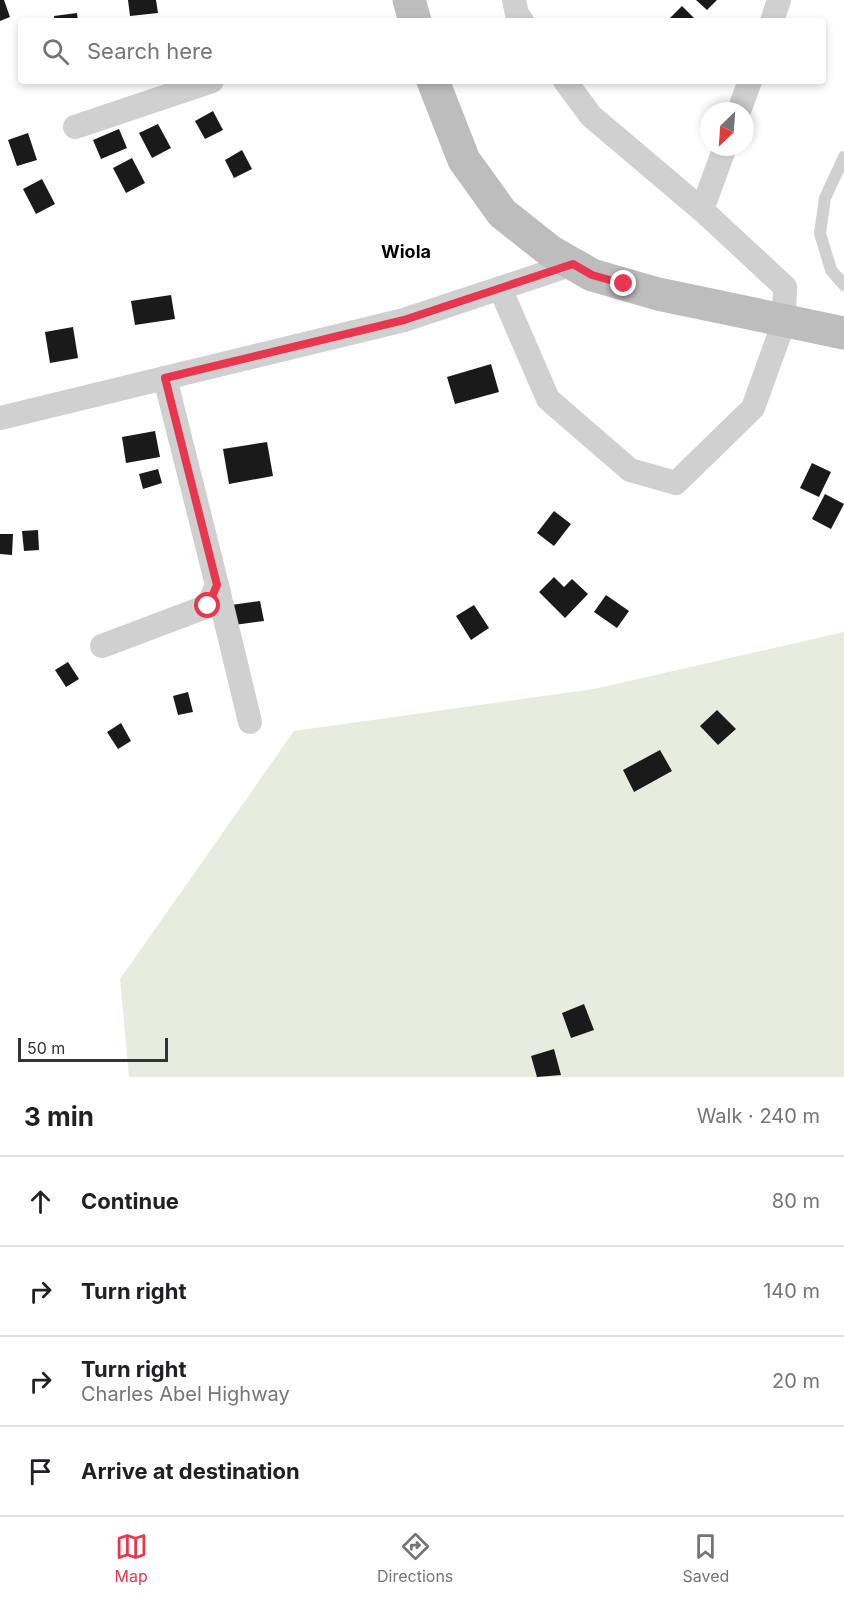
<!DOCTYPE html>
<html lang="en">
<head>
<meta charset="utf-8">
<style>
  body { margin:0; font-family:Inter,sans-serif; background:#f2f2f2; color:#202124 }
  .compass { position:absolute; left:700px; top:102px; width:54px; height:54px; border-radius:50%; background:#fff; box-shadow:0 3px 9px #0003; rotate:205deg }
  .scale { position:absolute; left:18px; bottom:15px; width:150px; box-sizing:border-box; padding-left:6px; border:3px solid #333; border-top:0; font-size:16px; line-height:21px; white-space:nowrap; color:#333; -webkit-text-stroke:4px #fff; paint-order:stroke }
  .stop { position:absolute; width:18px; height:18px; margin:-14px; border:4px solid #e9354e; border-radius:50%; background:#fff }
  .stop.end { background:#e9354e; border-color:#fff; box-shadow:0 2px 6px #0008 }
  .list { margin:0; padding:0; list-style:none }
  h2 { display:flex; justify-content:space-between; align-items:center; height:78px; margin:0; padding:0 24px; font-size:26px }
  h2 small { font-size:20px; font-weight:400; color:#757577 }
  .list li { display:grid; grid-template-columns:39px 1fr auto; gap:18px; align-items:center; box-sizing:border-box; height:90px; padding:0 24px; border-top:2px solid #e0e0e0 }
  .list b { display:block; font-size:22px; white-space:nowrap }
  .list p { margin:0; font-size:20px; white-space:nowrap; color:#757577 }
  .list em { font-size:20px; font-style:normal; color:#757577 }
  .icon { flex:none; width:33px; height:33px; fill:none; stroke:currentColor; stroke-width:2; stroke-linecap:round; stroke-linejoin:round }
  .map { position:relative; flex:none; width:844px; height:1077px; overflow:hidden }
  .search { position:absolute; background:#fff; box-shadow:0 3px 9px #0003; left:18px; right:18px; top:18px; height:66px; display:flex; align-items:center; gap:15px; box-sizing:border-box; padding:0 21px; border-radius:6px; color:#757577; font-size:22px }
  .sheet { height:438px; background:#fff }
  nav { display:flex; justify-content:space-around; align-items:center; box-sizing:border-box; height:84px; border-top:2px solid #e0e0e0; background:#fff; font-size:16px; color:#757577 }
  nav a { display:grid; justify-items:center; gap:3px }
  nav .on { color:#e9354e }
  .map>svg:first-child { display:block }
</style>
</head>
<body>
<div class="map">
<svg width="844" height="1077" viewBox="0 0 844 1077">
  <rect width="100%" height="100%" fill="#fff"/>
  <!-- green -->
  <polygon fill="#e7ecdf" points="844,632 844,1077 129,1077 120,979 294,731 594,689"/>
  <!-- building -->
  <g fill="#1a1a1a">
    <polygon points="0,0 4,0 10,17 0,21"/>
    <polygon points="128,0 156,0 158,13 130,16"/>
    <polygon points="696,0 717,0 707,10"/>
    <polygon points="682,6 694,18 692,21 667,21"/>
    <polygon points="77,13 78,21 55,21 54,16"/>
    <polygon points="213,111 223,130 205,139 195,121"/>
    <polygon points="158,124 171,148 152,158 139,133"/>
    <polygon points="119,129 127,148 101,159 93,140"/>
    <polygon points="28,133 37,160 17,166 8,140"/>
    <polygon points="242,150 252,169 234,178 225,160"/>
    <polygon points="132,158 145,183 126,193 113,168"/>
    <polygon points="42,179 55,204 36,214 23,189"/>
    <polygon points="171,295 175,319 135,325 131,301"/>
    <polygon points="73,327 78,358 50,363 45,332"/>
    <polygon points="491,364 499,392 455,404 447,377"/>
    <polygon points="155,431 160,457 126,463 122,437"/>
    <polygon points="267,442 273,476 229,484 223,449"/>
    <polygon points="812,463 831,472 819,497 800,488"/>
    <polygon points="158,469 162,483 143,489 139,474"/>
    <polygon points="825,494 844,504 831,529 812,519"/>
    <polygon points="554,511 571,524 554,546 537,533"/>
    <polygon points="38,530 39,550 24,551 22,531"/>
    <polygon points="0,534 13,534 12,555 0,554"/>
    <polygon points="554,577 564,587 572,579 588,594 565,618 539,592"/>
    <polygon points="606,595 629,611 617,628 594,612"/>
    <polygon points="260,601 264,621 234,625 231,605"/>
    <polygon points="474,605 489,628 471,640 456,616"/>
    <polygon points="68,662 79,679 66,687 55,670"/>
    <polygon points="188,692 193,712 178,715 173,696"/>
    <polygon points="717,710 736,729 718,745 700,726"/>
    <polygon points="121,723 131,741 118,749 107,732"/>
    <polygon points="660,750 672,771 634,792 623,770"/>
    <polygon points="584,1004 594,1030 571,1038 562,1013"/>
    <polygon points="554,1049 561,1075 537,1077 531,1056"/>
  </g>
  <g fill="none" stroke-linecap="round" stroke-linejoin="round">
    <!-- service -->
    <polyline stroke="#d0d0d0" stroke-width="12" points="844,157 825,198 820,233 831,270 844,285"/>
    <!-- minor -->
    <g stroke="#d0d0d0" stroke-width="24">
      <polyline points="514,0 517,14 522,21"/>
      <polyline points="772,21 779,0"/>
      <polyline points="565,81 591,116 702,210"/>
      <polyline points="739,111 750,81"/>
      <polyline points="75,127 212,81"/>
      <polyline points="500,288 548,399 630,470 676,483 753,408 784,322 785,287 702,210 725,147"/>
      <polyline points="0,418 404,320 573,264"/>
      <polyline points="217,585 250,722"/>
      <polyline points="102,646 208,606 217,585 165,378"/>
    </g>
    <!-- secondary -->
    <g stroke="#bdbdbd" stroke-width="33">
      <polyline points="409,0 415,21"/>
      <polyline points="433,81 464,160 502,213 550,251 592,275 658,294 844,333"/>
    </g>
  </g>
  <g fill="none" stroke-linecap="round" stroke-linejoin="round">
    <!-- route -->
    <polyline stroke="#e9354e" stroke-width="8" points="208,606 217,585 165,378 404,320 573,264 592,275 624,284"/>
  </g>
  <g text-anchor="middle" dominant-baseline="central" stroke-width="6" stroke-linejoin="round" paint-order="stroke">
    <!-- quarter labels -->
    <g font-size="18" font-weight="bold" fill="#000" stroke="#fff">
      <text x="406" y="251">Wiola</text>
    </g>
  </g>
</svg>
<svg class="compass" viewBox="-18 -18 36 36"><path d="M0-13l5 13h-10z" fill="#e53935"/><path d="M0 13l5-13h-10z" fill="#757577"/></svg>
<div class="scale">50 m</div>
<div class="stop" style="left:208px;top:606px"></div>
<div class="stop end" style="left:624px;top:284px"></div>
<div class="search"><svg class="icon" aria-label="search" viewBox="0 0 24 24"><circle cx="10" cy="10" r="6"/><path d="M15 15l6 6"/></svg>Search here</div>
</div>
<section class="sheet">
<h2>3 min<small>Walk · 240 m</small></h2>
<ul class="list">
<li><svg class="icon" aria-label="ahead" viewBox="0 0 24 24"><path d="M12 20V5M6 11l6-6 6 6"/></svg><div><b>Continue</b></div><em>80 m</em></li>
<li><svg class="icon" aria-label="right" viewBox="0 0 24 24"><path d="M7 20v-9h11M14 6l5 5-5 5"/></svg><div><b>Turn right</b></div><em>140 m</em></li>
<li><svg class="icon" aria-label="right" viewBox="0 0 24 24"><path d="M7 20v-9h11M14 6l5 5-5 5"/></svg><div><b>Turn right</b><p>Charles Abel Highway</p></div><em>20 m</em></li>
<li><svg class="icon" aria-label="arrive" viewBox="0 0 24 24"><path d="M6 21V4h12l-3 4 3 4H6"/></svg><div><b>Arrive at destination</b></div></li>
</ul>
</section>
<nav>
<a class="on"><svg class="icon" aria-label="map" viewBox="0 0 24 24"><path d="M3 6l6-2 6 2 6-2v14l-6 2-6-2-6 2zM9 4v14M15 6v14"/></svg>Map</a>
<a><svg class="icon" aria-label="directions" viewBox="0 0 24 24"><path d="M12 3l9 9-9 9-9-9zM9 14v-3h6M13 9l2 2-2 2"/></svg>Directions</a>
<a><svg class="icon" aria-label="saved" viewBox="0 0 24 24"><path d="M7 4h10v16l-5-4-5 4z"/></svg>Saved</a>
</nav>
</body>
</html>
